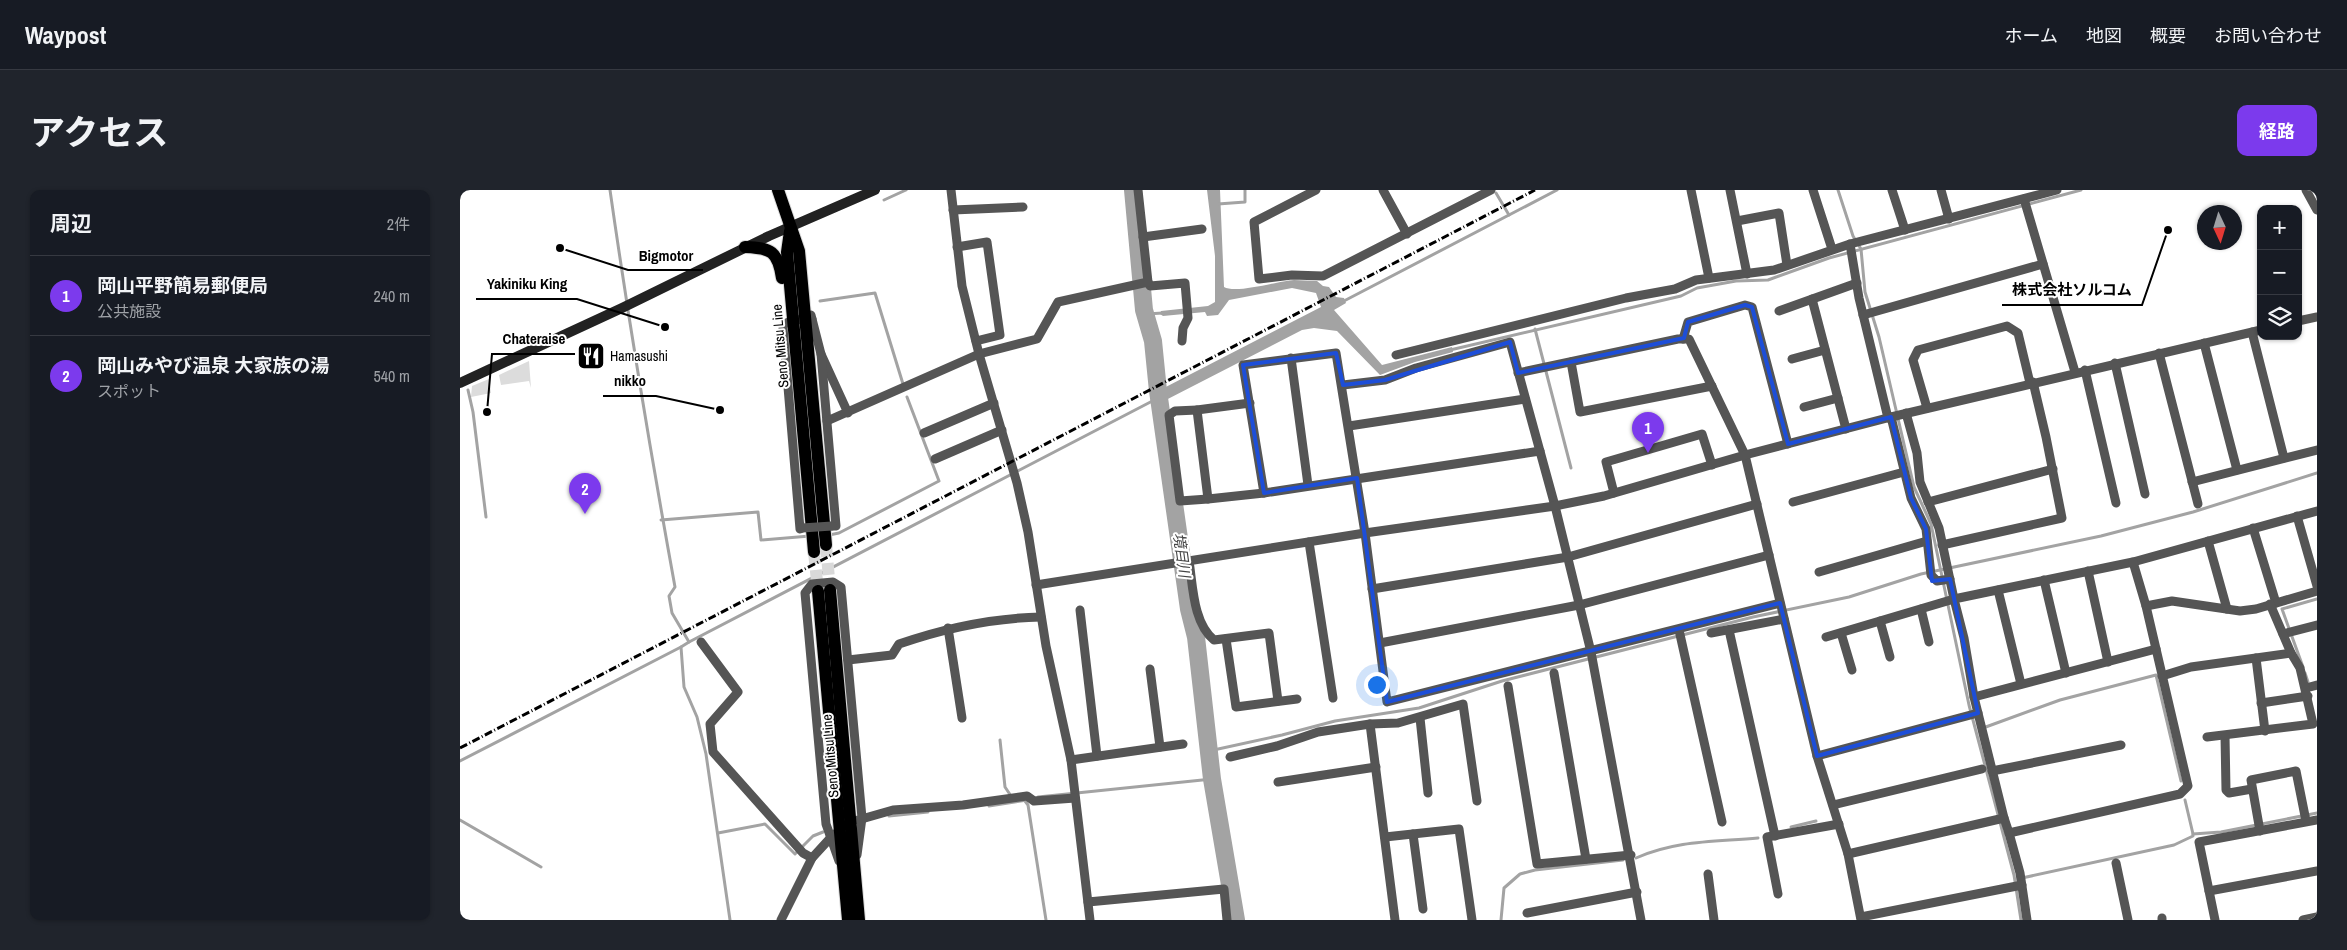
<!DOCTYPE html>
<html lang="ja">
<head>
<meta charset="utf-8">
<style>
  body { margin:0; font-family:"Archivo Narrow","Noto Sans JP",sans-serif; background:#20242c; color:#f1f3f6 }
  .controls { position:absolute; right:15px; top:15px; display:grid; overflow:hidden; border-radius:10px; box-shadow:0 1px 4px #0004 }
  .controls button { width:45px; height:45px; display:grid; place-items:center; padding:0; border:0; border-bottom:1px solid #363941; background:#171b24; color:#f1f3f6; font:25px sans-serif }
  .compass { position:absolute; left:1737px; top:15px; width:45px; height:45px; border-radius:50%; background:#171b24; box-shadow:0 1px 4px #0004; rotate:176deg }
  .you { position:absolute; left:916px; top:494px; width:18px; height:18px; margin:-12px; border:4px solid #fff; border-radius:50%; background:#1a73e8; box-shadow:0 0 0 8px #1a73e833 }
  .badge { display:grid; place-items:center; width:32px; height:32px; border-radius:50%; background:#7c3aed; color:#fff; font-size:16px; font-weight:700 }
  .pin { position:absolute; translate:-50% -41px; filter:drop-shadow(0 1px 2px #0008) }
  .pin::after { content:''; position:absolute; top:26px; width:18px; height:15px; background:inherit; clip-path:polygon(0 0,100% 0,50% 100%) }
  .list { margin:0; padding:0; list-style:none }
  h2 { display:flex; justify-content:space-between; align-items:center; height:65px; margin:0; padding:0 20px; font-size:21px }
  h2 small { font-size:16px; font-weight:400; color:#9ea1a6 }
  .list li { display:grid; grid-template-columns:32px 1fr auto; gap:15px; align-items:center; box-sizing:border-box; height:80px; padding:0 20px; border-top:1px solid #363941 }
  .list b { display:block; font-size:19px; white-space:nowrap }
  .list p { margin:0; font-size:16px; white-space:nowrap; color:#9ea1a6 }
  .list em { font-size:16px; font-style:normal; color:#9ea1a6 }
  .icon { flex:none; width:28px; height:28px; fill:none; stroke:currentColor; stroke-width:2; stroke-linecap:round; stroke-linejoin:round }
  .map { position:relative; flex:none; width:1857px; height:730px; overflow:hidden; border-radius:10px }
  header { display:flex; align-items:center; gap:30px; box-sizing:border-box; height:70px; padding:0 25px; background:#171b24; border-bottom:1px solid #363941 }
  header strong { font-size:24px }
  nav { display:flex; gap:28px; margin-inline-start:auto; font-size:18px }
  .intro { display:flex; align-items:center; justify-content:space-between; box-sizing:border-box; height:120px; padding:0 30px }
  h1 { margin:0; font-size:35px }
  .button { padding:12px 22px; border-radius:10px; background:#7c3aed; color:#fff; font-size:18px; font-weight:700 }
  main { display:flex; gap:30px; padding:0 30px }
  aside { flex:1; background:#171b24; border-radius:10px; box-shadow:0 1px 4px #0004 }
  .map>svg:first-child { display:block }
</style>
</head>
<body>
<header>
<strong>Waypost</strong>
<nav><a>ホーム</a><a>地図</a><a>概要</a><a>お問い合わせ</a></nav>
</header>
<div class="intro"><h1>アクセス</h1><a class="button">経路</a></div>
<main>
<aside>
<h2>周辺<small>2件</small></h2>
<ul class="list">
<li><span class="badge">1</span><div><b>岡山平野簡易郵便局</b><p>公共施設</p></div><em>240 m</em></li>
<li><span class="badge">2</span><div><b>岡山みやび温泉 大家族の湯</b><p>スポット</p></div><em>540 m</em></li>
</ul>
</aside>
<div class="map">
<svg width="1857" height="730" viewBox="0 0 1857 730">
  <rect width="100%" height="100%" fill="#fff"/>
  <!-- green -->
  <g fill="#dcdcdc">
    <polygon points="69,171 71,198 69,191 41,195 39,185"/>
    <polygon points="29,189 31,203 11,207 12,196"/>
  </g>
  <!-- water -->
  <path fill="#a3a3a3" d="M747,0H760L764,97C776,104 818,91 834,90C841,90 849,91 857,91L863,96L869,97L876,107L884,108L886,113L874,120L922,175L992,157L993,162L955,172L920,185L877,141L854,138L842,140L700,213L698,201L861,117L856,103L832,98L769,110L758,125L747,126L745,122L703,126L700,124L701,121L748,116L755,112V66Z"/>
  <g fill="none" stroke-linecap="round" stroke-linejoin="round">
    <!-- stream -->
    <g stroke="#a3a3a3" stroke-width="3">
      <path d="M150,0C169,133 191,265 215,397L209,406L212,423L229,452L221,457L224,497L237,527L246,564L270,730"/>
      <polyline points="1378,0 1393,46 1401,59 1405,102 1419,147 1454,297 1471,334 1509,515 1554,685 1561,730"/>
      <polyline points="1036,3 1049,25"/>
      <polyline points="424,10 446,0"/>
      <polyline points="758,14 785,12 785,0"/>
      <polyline points="360,111 415,103 443,194"/>
      <polyline points="882,112 1097,0"/>
      <polyline points="686,124 703,123"/>
      <polyline points="1075,139 1111,278"/>
      <polyline points="990,160 1221,106 1237,98 1276,91 1308,90 1369,68 1621,0"/>
      <polyline points="8,200 13,222 26,327"/>
      <polyline points="201,330 298,322 301,350 350,346"/>
      <polyline points="369,345 379,343 479,291 447,207"/>
      <polyline points="229,452 702,206"/>
      <polyline points="1843,477 1822,419 1857,409"/>
      <polyline points="1845,483 1848,492"/>
      <polyline points="1523,538 1600,510 1696,485 1721,591"/>
      <polyline points="540,550 545,597 551,606"/>
      <polyline points="749,561 822,545 875,531 959,518 1042,491 1293,427 1389,407 1461,384 1641,346 1733,322 1857,283"/>
      <polyline points="0,571 221,457"/>
      <polyline points="578,607 752,589"/>
      <polyline points="1725,610 1733,644"/>
      <polyline points="565,611 568,615 586,730"/>
      <polyline points="529,616 567,610"/>
      <polyline points="429,626 468,622"/>
      <polyline points="0,630 81,677"/>
      <polyline points="1331,637 1356,631"/>
      <polyline points="258,643 305,634 335,664 353,646 363,642"/>
      <path d="M1176,668C1217,650 1255,652 1298,648"/>
      <polyline points="1562,688 1714,655 1733,646 1733,644 1761,642 1857,623"/>
      <polyline points="1041,730 1044,698 1060,684 1075,680 1163,670"/>
    </g>
    <!-- river -->
    <polyline stroke="#a3a3a3" stroke-width="18" points="673,0 684,120 693,151 698,201 729,419 736,447 752,589 776,730"/>
    <!-- primary-tunnel -->
    <g stroke="#d9d9d9" stroke-width="12" stroke-dasharray="12 6" stroke-linecap="butt">
      <polyline points="366,355 370,400"/>
      <polyline points="354,362 358,401"/>
    </g>
    <!-- primary casing -->
    <g stroke="#dbdbdb" stroke-width="14">
      <g id="primary">
        <polyline points="318,0 339,61 366,355"/>
        <polyline points="330,41 327,62 354,362"/>
        <path d="M285,57C311,58 318,61 322,88"/>
        <polyline points="370,400 399,730"/>
        <polyline points="358,401 388,730"/>
      </g>
    </g>
    <!-- street -->
    <g stroke="#555" stroke-width="9">
      <polyline points="491,0 502,96 519,164 557,293 568,342 586,456 611,570 630,730"/>
      <polyline points="856,0 794,32 799,89 832,85 863,86 1031,0"/>
      <polyline points="923,0 947,44"/>
      <polyline points="1231,0 1249,88"/>
      <polyline points="1270,0 1287,84"/>
      <polyline points="1353,0 1372,59"/>
      <polyline points="1432,0 1445,40"/>
      <polyline points="1481,0 1489,29"/>
      <polyline points="1846,0 1857,20"/>
      <polyline points="1564,9 1615,182"/>
      <polyline points="493,20 563,17"/>
      <polyline points="1277,31 1319,23 1327,75"/>
      <polyline points="683,47 742,39"/>
      <polyline points="1390,54 1399,108 1428,228"/>
      <polyline points="497,57 527,52 540,145 516,151"/>
      <polyline points="688,92 690,96 725,93 728,128 723,138 722,151"/>
      <polyline points="1352,109 1386,239"/>
      <polyline points="1319,121 1397,93"/>
      <polyline points="351,125 361,164 388,223"/>
      <polyline points="1403,125 1583,74"/>
      <polyline points="1838,131 1857,127"/>
      <polyline points="1792,142 1824,268"/>
      <polyline points="1223,149 1228,132 1285,115 1292,117 1328,254"/>
      <polyline points="1744,153 1777,280"/>
      <polyline points="1699,163 1738,314"/>
      <polyline points="361,164 376,336 372,336"/>
      <polyline points="936,165 1166,108 1215,99 1236,90 1314,80 1390,54 1597,0"/>
      <polyline points="831,168 848,295"/>
      <polyline points="1332,169 1365,160"/>
      <polyline points="1111,172 1120,222 1252,196"/>
      <polyline points="1655,173 1685,304"/>
      <polyline points="1625,180 1656,313"/>
      <polyline points="1058,183 1218,149 1229,149 1285,265 1357,566 1388,664 1401,730"/>
      <polyline points="883,195 925,190 956,178 1050,152 1095,316 1131,462 1181,730"/>
      <polyline points="790,213 737,220 748,309 804,303 1080,261"/>
      <polyline points="1344,217 1378,208"/>
      <polyline points="1467,218 1453,170 1458,160 1547,136 1558,143 1570,193"/>
      <polyline points="737,220 715,221 709,225 720,311 748,309"/>
      <polyline points="1431,227 1451,308 1466,339 1471,385 1477,391 1490,389"/>
      <polyline points="367,231 519,164 577,149 598,112 688,92 678,0"/>
      <polyline points="889,236 1065,209"/>
      <polyline points="464,243 534,213"/>
      <polyline points="475,269 542,240"/>
      <polyline points="1732,292 1857,260"/>
      <polyline points="804,303 783,175 876,163 905,343 927,512 1320,413"/>
      <polyline points="1154,303 1146,272 1242,244 1252,275"/>
      <polyline points="1333,312 1444,282"/>
      <polyline points="1468,312 1593,279"/>
      <polyline points="1837,326 1857,396"/>
      <polyline points="342,338 340,339 323,138 324,134 333,130 352,129"/>
      <polyline points="1793,338 1816,413"/>
      <polyline points="1748,351 1767,419"/>
      <polyline points="849,352 873,508"/>
      <polyline points="1482,355 1602,328 1586,247 1573,192"/>
      <path d="M729,371C733,396 733,433 754,450L809,443L818,511"/>
      <polyline points="1628,381 1648,472"/>
      <polyline points="1359,382 1467,351"/>
      <polyline points="1584,390 1606,483"/>
      <polyline points="576,395 905,343 1095,316 1144,306 1285,265 1431,227 1801,140"/>
      <polyline points="912,399 1108,367 1297,314"/>
      <polyline points="1538,400 1561,494"/>
      <polyline points="1686,416 1712,411 1780,421 1796,419 1857,401"/>
      <polyline points="1461,419 1469,452"/>
      <polyline points="620,420 637,566"/>
      <polyline points="1420,431 1430,467"/>
      <polyline points="488,438 502,528"/>
      <polyline points="1219,440 1262,632"/>
      <polyline points="1269,440 1315,646"/>
      <polyline points="1251,443 1324,429"/>
      <polyline points="1381,443 1392,480"/>
      <polyline points="1823,444 1857,435"/>
      <polyline points="1366,447 1494,409 1479,338 1460,292 1457,263 1446,223"/>
      <polyline points="766,449 776,517 837,509"/>
      <polyline points="241,452 278,502 250,534 253,562 343,663 352,668"/>
      <polyline points="920,453 1119,415 1309,365"/>
      <polyline points="1696,459 1514,507 1504,448 1494,409 1673,372 1857,321"/>
      <polyline points="1796,468 1805,541"/>
      <path d="M388,470L432,465L439,454C485,438 532,428 581,427"/>
      <polyline points="690,479 700,557"/>
      <polyline points="1094,483 1126,669"/>
      <polyline points="1702,486 1731,477 1831,463"/>
      <polyline points="1048,496 1077,674 1171,665"/>
      <polyline points="1846,498 1857,495"/>
      <polyline points="1514,507 1544,628"/>
      <polyline points="1801,513 1848,506"/>
      <polyline points="960,528 968,603"/>
      <polyline points="910,534 935,730"/>
      <polyline points="1765,546 1766,600 1769,603 1792,599"/>
      <polyline points="1747,547 1853,534 1840,478 1831,463 1810,414"/>
      <polyline points="1357,566 1518,523"/>
      <polyline points="770,567 817,556 858,542 910,534 938,533 1003,514 1017,611"/>
      <polyline points="611,570 723,554"/>
      <polyline points="1532,581 1661,555"/>
      <polyline points="818,592 916,577"/>
      <polyline points="1373,615 1522,579"/>
      <polyline points="398,630 433,620 503,615 567,606 574,611 615,608"/>
      <polyline points="1800,641 1791,590 1836,581 1846,631"/>
      <polyline points="1549,643 1560,683 1567,730"/>
      <polyline points="953,644 963,719"/>
      <polyline points="925,647 999,639 1012,730"/>
      <polyline points="1388,664 1544,628 1549,643 1720,604 1728,596 1686,416 1673,372"/>
      <polyline points="379,671 366,634 345,403 352,394 373,392 381,397 402,628 397,665"/>
      <polyline points="1656,673 1668,730"/>
      <polyline points="1248,684 1254,730"/>
      <polyline points="1749,701 1857,681"/>
      <polyline points="1318,704 1307,647 1379,634"/>
      <polyline points="628,712 764,699 767,730"/>
      <polyline points="1067,723 1177,702"/>
      <polyline points="1401,727 1562,695"/>
      <polyline points="1702,728 1702,730"/>
      <polyline points="321,730 352,668 374,644"/>
      <polyline points="1755,730 1739,652 1857,630"/>
      <polyline points="1843,730 1857,727"/>
    </g>
    <!-- secondary -->
    <polyline stroke="#222" stroke-width="10" points="0,193 162,118 309,46 415,0"/>
    <!-- primary -->
    <use href="#primary" stroke="#000" stroke-width="12"/>
    <!-- rail -->
    <polyline stroke="#000" stroke-width="3" stroke-dasharray="8 2.5 1 2.5" stroke-linecap="butt" points="0,558 1075,0"/>
    <!-- street-bridge -->
    <polyline stroke="#555" stroke-width="9" points="342,338 372,336"/>
  </g>
  <!-- marked area -->
  <path fill="none" stroke="#1d4ed8" stroke-width="4" stroke-linejoin="round" d="M1285,115L1292,117L1328,254L1431,227L1451,308L1466,339L1472,391L1490,389L1518,523L1357,566L1320,413L927,512L897,288L804,303L783,175L876,163L883,195L925,190L1050,152L1058,183L1224,148L1228,132Z"/>
  <!-- icons -->
  <defs>
    <g id="restaurant-square" transform="scale(1.4375)"><rect x="-9" y="-9" width="18" height="18" rx="4" fill="#000" stroke="#fff"/><path d="M-5-6h1v4h1v-4h1v4h1v-4h1v5L-1.5 .5V6h-2V.5L-5-1ZM5-6V6H3V1.5H1.5Q1.5-4 5-6Z" fill="#fff"/></g>
  </defs>
  <g fill-rule="evenodd">
    <use href="#restaurant-square" x="131" y="166"/>
  </g>
  <g text-anchor="middle" dominant-baseline="central" stroke-width="4" stroke-linejoin="round" paint-order="stroke">
    <!-- street labels -->
    <g font-size="14" fill="#000" stroke="#fff">
      <text transform="translate(320 156) rotate(-95)">Seno Mitsu Line</text>
      <text transform="translate(370 566) rotate(-95)">Seno Mitsu Line</text>
    </g>
    <!-- poi labels -->
    <g font-size="14" fill="#000" stroke="#fff" text-anchor="start">
      <text x="150" y="166">Hamasushi</text>
    </g>
    <!-- water labels -->
    <g font-size="15" font-style="italic" fill="#444" stroke="#fff">
      <text transform="translate(722 365) rotate(82)">境目川</text>
    </g>
  </g>
  <!-- callouts -->
  <path fill="none" stroke="#000" stroke-width="2" d="M100 58L168 80H243M205 137L117 109H16M1708 40L1682 115H1542M27 222L32 164H115M260 220L196 206H143"/>
  <g fill="#000" stroke="#fff" stroke-width="2">
    <circle cx="100" cy="58" r="5"/>
    <circle cx="205" cy="137" r="5"/>
    <circle cx="1708" cy="40" r="5"/>
    <circle cx="27" cy="222" r="5"/>
    <circle cx="260" cy="220" r="5"/>
  </g>
  <g font-size="15" text-anchor="middle" font-weight="bold" fill="#000" stroke="#fff" stroke-width="4" stroke-linejoin="round" paint-order="stroke">
    <text x="206" y="71">Bigmotor</text>
    <text x="67" y="99">Yakiniku King</text>
    <text x="1612" y="105">株式会社ソルコム</text>
    <text x="74" y="154">Chateraise</text>
    <text x="170" y="196">nikko</text>
  </g>
</svg>
<div class="controls">
<button>+</button>
<button>−</button>
<button><svg class="icon" aria-label="layers" viewBox="0 0 24 24"><path d="M12 4l9 5-9 5-9-5zM3 14l9 5 9-5"/></svg></button>
</div>
<svg class="compass" viewBox="-18 -18 36 36"><path d="M0-13l5 13h-10z" fill="#e53935"/><path d="M0 13l5-13h-10z" fill="#9ea1a6"/></svg>
<div class="you"></div>
<div class="pin badge" style="left:1188px;top:263px">1</div>
<div class="pin badge" style="left:125px;top:324px">2</div>
</div>
</main>
</body>
</html>
